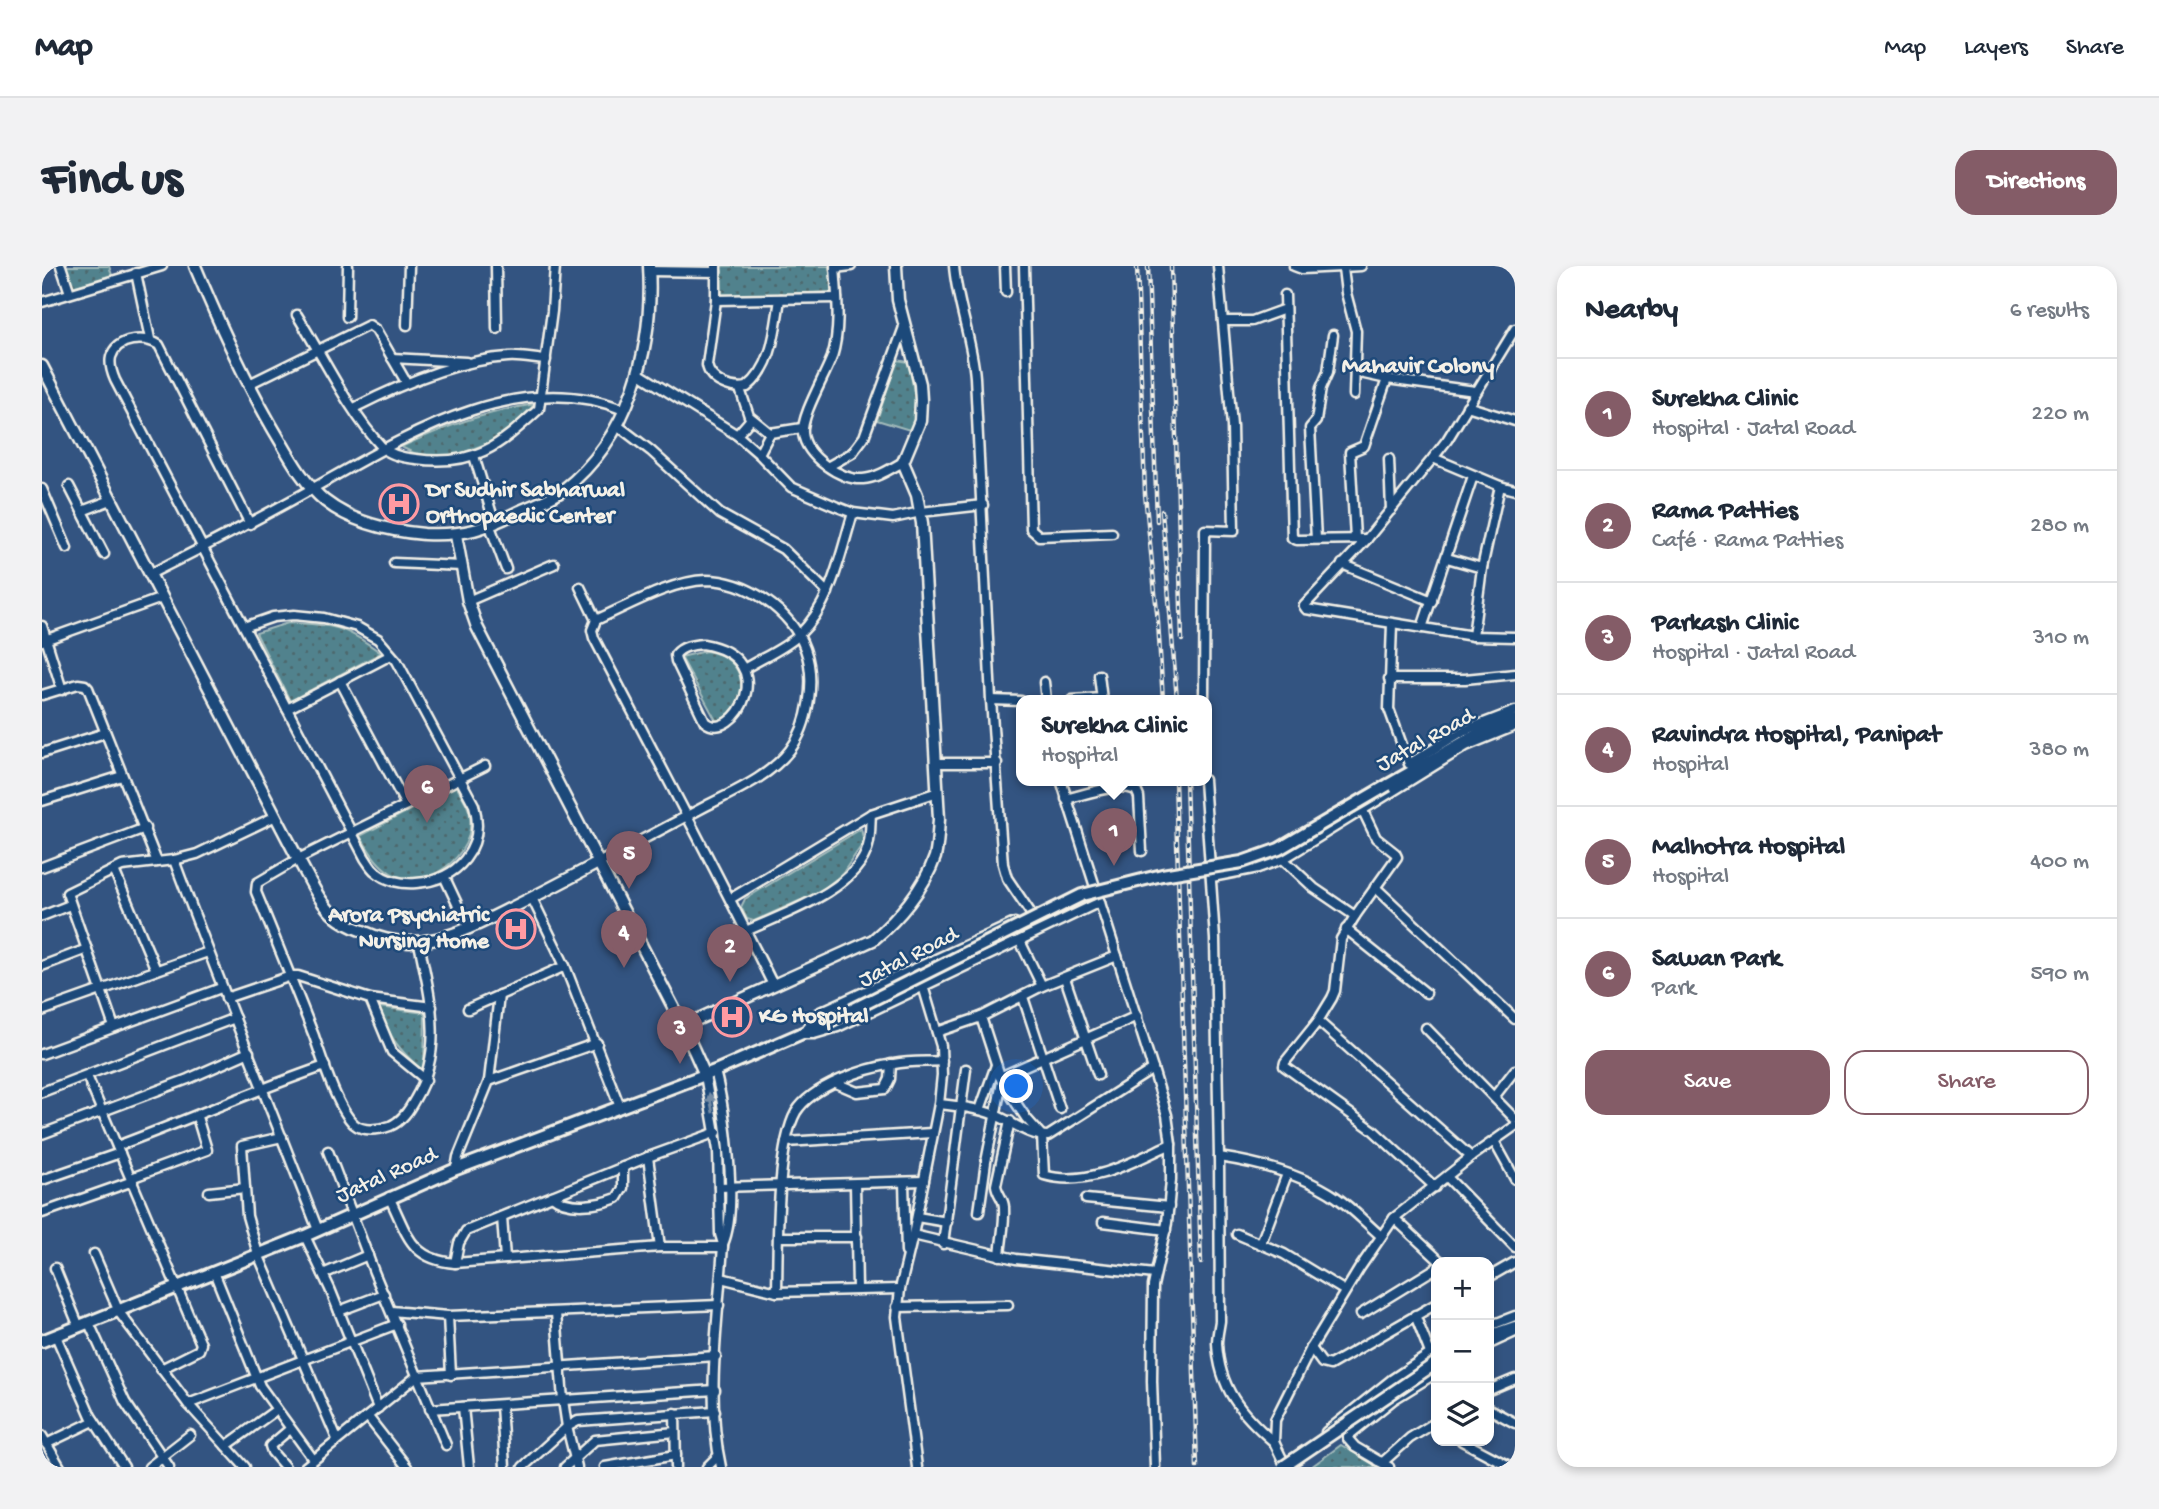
<!DOCTYPE html>
<html lang="en">
<head>
<meta charset="utf-8">
<style>
  body { margin:0; font-family:"Gochi Hand",sans-serif; background:#f2f2f3; color:#1f2937 }
  .controls { position:absolute; right:21px; bottom:21px; display:grid; overflow:hidden; border-radius:14px; box-shadow:0 4px 10px #0003 }
  .controls button { width:63px; height:63px; display:grid; place-items:center; padding:0; border:0; border-bottom:2px solid #e0e1e3; background:#fff; color:#1f2937; font:35px sans-serif }
  .you { position:absolute; left:975px; top:821px; width:24px; height:24px; margin:-18px; border:5px solid #fff; border-radius:50%; background:#1a73e8; box-shadow:0 0 0 10px #1a73e833 }
  .badge { display:grid; place-items:center; width:46px; height:46px; border-radius:50%; background:#845c67; color:#fff; font-size:23px; font-weight:700 }
  .pin { position:absolute; translate:-50% -58px; filter:drop-shadow(0 2px 4px #0008) }
  .pin::after { content:''; position:absolute; top:37px; width:24px; height:21px; background:inherit; clip-path:polygon(0 0,100% 0,50% 100%) }
  .popup { position:absolute; left:974px; top:429px; width:196px; height:91px; box-sizing:border-box; display:grid; place-content:center; border-radius:14px; background:#fff; filter:drop-shadow(0 2px 5px #0005); font-size:23px; white-space:nowrap; color:#747a83 }
  .popup b { font-size:26px; color:#1f2937 }
  .popup::after { content:''; position:absolute; left:50%; top:100%; margin-left:-14px; border:14px solid transparent; border-top-color:#fff }
  .list { margin:0; padding:0; list-style:none }
  h2 { display:flex; justify-content:space-between; align-items:center; height:91px; margin:0; padding:0 28px; font-size:30px }
  h2 small { font-size:23px; font-weight:400; color:#747a83 }
  .list li { display:grid; grid-template-columns:46px 1fr auto; gap:21px; align-items:center; box-sizing:border-box; height:112px; padding:0 28px; border-top:2px solid #e0e1e3 }
  .list b { display:block; font-size:26px; white-space:nowrap }
  .list p { margin:0; font-size:23px; white-space:nowrap; color:#747a83 }
  .list em { font-size:23px; font-style:normal; color:#747a83 }
  .actions { display:flex; gap:14px; padding:21px 28px }
  .actions a { flex:1; padding:16px 0; border:2px solid #845c67; border-radius:21px; text-align:center; font-size:24px; color:#845c67 }
  .actions .main { background:#845c67; color:#fff }
  .icon { flex:none; width:38px; height:38px; fill:none; stroke:currentColor; stroke-width:2; stroke-linecap:round; stroke-linejoin:round }
  .map { position:relative; flex:none; width:1473px; height:1201px; overflow:hidden; border-radius:21px }
  header { display:flex; align-items:center; gap:42px; box-sizing:border-box; height:98px; padding:0 35px; background:#fff; border-bottom:2px solid #e0e1e3 }
  header strong { font-size:33px }
  nav { display:flex; gap:38px; margin-inline-start:auto; font-size:24px }
  .intro { display:flex; align-items:center; justify-content:space-between; box-sizing:border-box; height:168px; padding:0 42px }
  h1 { margin:0; font-size:49px }
  .button { padding:18px 32px; border-radius:21px; background:#845c67; color:#fff; font-size:24px; font-weight:700 }
  main { display:flex; gap:42px; padding:0 42px }
  aside { flex:1; background:#fff; border-radius:21px; box-shadow:0 4px 10px #0003 }
  .map>svg:first-child { display:block }
</style>
</head>
<body>
<header>
<strong>Map</strong>
<nav><a>Map</a><a>Layers</a><a>Share</a></nav>
</header>
<div class="intro"><h1>Find us</h1><a class="button">Directions</a></div>
<main>
<div class="map">
<svg width="1473" height="1201" viewBox="0 0 1473 1201">
  <defs>
    <pattern id="grass-dots" width="8" height="8" patternUnits="userSpaceOnUse" patternTransform="scale(1.75)"><rect width="8" height="8" fill="#51828d"/><path d="M2 2h.1M6 6h.1" fill="none" stroke="#4d686d" stroke-width="1.8" stroke-linecap="round"/></pattern>
  </defs>
  <rect width="100%" height="100%" fill="#335481"/>
  <filter id="ink" filterUnits="userSpaceOnUse"><feTurbulence type="fractalNoise" baseFrequency=".0143" numOctaves="2"/><feDisplacementMap in="SourceGraphic" scale="14" xChannelSelector="R" yChannelSelector="G"/><feConvolveMatrix kernelMatrix="1 2 1 2 8 2 1 2 1" color-interpolation-filters="sRGB"/></filter>
  <g filter="url(#ink)">
    <!-- grass -->
    <g fill="url(#grass-dots)" stroke="#a2baba" stroke-width="2">
      <polygon points="23,0 67,0 70,9 30,21"/>
      <polygon points="678,0 788,0 790,26 680,32"/>
      <polygon points="855,94 867,96 874,139 871,165 835,154"/>
      <path d="M493,138L459,172L420,187L394,192L376,189L359,181C407,159 440,147 493,138Z"/>
      <path d="M246,357C291,358 303,360 339,387L248,435L214,367Z"/>
      <path d="M664,385C707,391 710,437 677,460L639,391Z"/>
      <path d="M414,520C419,528 427,539 428,549C434,589 385,628 349,607C334,598 327,584 318,570Z"/>
      <polygon points="819,563 822,576 800,608 779,625 712,655 705,653 699,641 703,633"/>
      <path d="M337,741L383,747L382,806C356,783 348,773 337,741Z"/>
      <polygon points="1299,1179 1336,1201 1269,1201"/>
    </g>
    <g fill="none" stroke-linecap="round" stroke-linejoin="round">
      <!-- minor casing -->
      <g stroke="#f4f1e8" stroke-width="13">
        <g id="minor">
          <polyline points="19,0 28,27"/>
          <polyline points="454,0 455,63"/>
          <path d="M674,0V34L665,99C668,116 690,124 705,121C731,101 733,64 738,33"/>
          <path d="M793,0C795,30 799,62 790,91C783,110 759,150 761,167C763,190 799,215 821,213C835,212 848,203 861,196"/>
          <path d="M912,0C915,38 930,73 933,111L949,434L961,598L965,612L990,649"/>
          <polyline points="963,0 964,26"/>
          <polyline points="982,0 989,263 997,270 1070,267"/>
          <polyline points="1252,0 1260,3 1319,0"/>
          <polyline points="793,2 809,0"/>
          <polyline points="1301,2 1304,27 1314,65 1312,129"/>
          <polyline points="608,5 674,6"/>
          <polyline points="94,7 108,73"/>
          <polyline points="1243,29 1250,272 1255,274 1325,273"/>
          <polyline points="674,34 795,32"/>
          <polyline points="0,36 120,0"/>
          <path d="M255,49C280,89 308,147 339,180C347,189 363,192 374,193C432,201 457,180 497,143L510,45L513,0"/>
          <polyline points="305,51 306,0"/>
          <polyline points="1181,55 1210,55 1243,43"/>
          <polyline points="365,59 367,0"/>
          <polyline points="1473,63 1405,174 1391,192 1325,273 1262,340 1264,343 1431,370 1473,371"/>
          <polyline points="350,92 424,96"/>
          <polyline points="1313,106 1345,113 1433,125"/>
          <polyline points="596,107 695,169 717,188 749,221 793,240 811,247 851,252 879,246 941,239"/>
          <polyline points="207,118 327,59 334,64 364,116"/>
          <polyline points="698,123 707,150 728,167 717,188"/>
          <polyline points="1425,140 1473,155"/>
          <path d="M312,142C357,119 414,94 466,91C478,90 491,93 504,94"/>
          <polyline points="575,159 609,185 678,248 741,283 786,327"/>
          <polyline points="728,167 760,162"/>
          <polyline points="695,169 709,153"/>
          <polyline points="432,190 453,258"/>
          <polyline points="1391,192 1458,220 1473,224"/>
          <polyline points="1347,193 1349,244"/>
          <polyline points="787,200 810,187 822,171 862,61"/>
          <polyline points="27,220 62,288"/>
          <polyline points="0,223 25,282"/>
          <polyline points="40,245 69,234"/>
          <polyline points="448,260 464,303"/>
          <polyline points="1313,272 1308,186 1322,180 1345,113"/>
          <polyline points="1274,273 1268,162 1274,155 1279,122 1286,106 1291,69"/>
          <polyline points="1405,292 1440,302"/>
          <polyline points="352,297 420,300"/>
          <polyline points="1300,298 1390,335"/>
          <path d="M108,308C156,284 203,260 250,234C347,181 468,97 582,144"/>
          <polyline points="538,321 554,354"/>
          <polyline points="426,335 512,298"/>
          <polyline points="1350,358 1347,443 1367,498 1421,465 1473,445"/>
          <polyline points="0,360 20,424"/>
          <path d="M202,361L231,351L252,349L282,352L315,361L336,373L355,395L432,539C444,582 416,614 374,617C360,618 343,615 333,605C329,602 326,596 323,592L73,114C70,107 67,99 69,91C75,71 103,70 117,79L208,258"/>
          <polyline points="1380,362 1431,210"/>
          <polyline points="1431,370 1440,302 1458,220"/>
          <polyline points="0,375 120,332"/>
          <path d="M661,378C742,392 691,479 663,456L634,395L633,389C640,380 651,379 661,378Z"/>
          <path d="M702,403C718,393 744,382 757,369C790,337 798,289 811,247"/>
          <polyline points="1057,409 1060,434"/>
          <polyline points="1347,413 1423,413 1473,408"/>
          <polyline points="298,415 364,539"/>
          <polyline points="1002,416 1004,434"/>
          <polyline points="0,429 36,418 43,419 46,422 115,596"/>
          <polyline points="949,434 979,435"/>
          <polyline points="1030,434 1060,432"/>
          <polyline points="1162,434 1163,264 1192,265 1190,160 1176,0"/>
          <polyline points="245,443 349,389"/>
          <polyline points="0,487 63,467"/>
          <polyline points="895,497 955,497"/>
          <polyline points="1019,514 1111,803 1125,849 1129,878 1129,914 1125,957 1111,1020 1110,1115 1113,1201"/>
          <path d="M1162,514L1173,673L1177,891L1178,1055C1177,1062 1175,1070 1175,1077C1177,1122 1199,1148 1232,1176"/>
          <path d="M1024,533C1045,528 1074,516 1094,524L1097,531L1100,585"/>
          <polyline points="0,535 80,510"/>
          <polyline points="1321,545 1334,572 1353,587 1355,591 1313,650 1299,673 1293,725 1290,732 1276,755 1243,796 1242,800 1331,864 1393,921"/>
          <polyline points="1241,593 1272,622 1313,650"/>
          <path d="M132,594C178,718 228,841 276,964"/>
          <path d="M556,597C592,578 628,559 664,540C693,525 727,511 748,484C767,459 774,413 763,383C749,344 704,314 664,314C629,315 586,340 554,354L550,364L552,372C612,487 673,602 731,719"/>
          <polyline points="0,601 103,562"/>
          <polyline points="72,604 114,704"/>
          <polyline points="1170,611 1216,602 1241,593 1424,480 1473,460"/>
          <polyline points="403,612 427,663"/>
          <polyline points="1333,621 1473,753"/>
          <polyline points="490,632 523,700 578,841"/>
          <polyline points="688,633 829,548 896,526"/>
          <polyline points="0,650 28,639"/>
          <polyline points="1304,663 1384,727"/>
          <path d="M704,665C741,648 815,624 826,580C829,570 828,558 829,548"/>
          <polyline points="978,675 1000,720"/>
          <path d="M377,677C388,732 403,782 373,833C367,844 360,855 348,860C337,864 321,866 312,858C295,842 280,793 272,770C253,722 234,674 214,626L215,617L256,593L443,500"/>
          <polyline points="0,700 45,683"/>
          <polyline points="1023,712 1056,809"/>
          <polyline points="981,731 1018,843"/>
          <polyline points="184,732 249,710 256,710 328,733 390,741"/>
          <polyline points="328,733 350,786 384,814"/>
          <polyline points="426,743 523,700"/>
          <polyline points="0,745 166,686"/>
          <path d="M939,751L960,816L984,852L1000,870L1002,909C1046,922 1090,896 1129,878"/>
          <polyline points="1276,755 1429,891"/>
          <polyline points="72,761 25,627 80,600 132,594 155,588 234,550"/>
          <polyline points="1384,762 1473,853"/>
          <polyline points="763,765 776,747 973,657"/>
          <polyline points="895,766 939,751 1000,720 1075,690"/>
          <polyline points="761,768 772,768 796,761 1058,636"/>
          <polyline points="0,788 179,722"/>
          <path d="M673,805C683,843 697,943 681,978C677,1051 663,1129 679,1201"/>
          <polyline points="663,809 676,884 678,968 681,978"/>
          <polyline points="45,810 159,1078 157,1084 119,1103"/>
          <polyline points="958,811 1095,750"/>
          <polyline points="447,815 457,729"/>
          <polyline points="794,817 815,826 843,823 848,813 849,798"/>
          <polyline points="0,826 193,752"/>
          <polyline points="1452,831 1473,804"/>
          <path d="M897,838C916,840 935,842 953,849C971,856 986,870 1006,870L1111,803"/>
          <polyline points="938,844 954,799"/>
          <polyline points="0,868 146,813 207,786"/>
          <polyline points="240,871 200,880 205,950 216,988 295,1173"/>
          <polyline points="1452,875 1473,913"/>
          <polyline points="744,876 890,867"/>
          <path d="M75,880C145,854 213,824 283,800"/>
          <polyline points="286,885 332,1006 404,1179"/>
          <polyline points="606,891 618,981"/>
          <path d="M1177,891C1217,897 1260,908 1294,931C1310,942 1324,957 1339,970"/>
          <polyline points="414,903 416,891 447,815 555,777"/>
          <polyline points="1405,911 1473,981"/>
          <polyline points="89,912 165,884 155,851"/>
          <polyline points="0,914 78,887"/>
          <polyline points="862,916 864,986"/>
          <polyline points="813,918 815,1023"/>
          <polyline points="677,921 882,915"/>
          <polyline points="167,926 203,922"/>
          <path d="M510,930C526,944 557,939 575,932L581,922V901"/>
          <path d="M347,931C366,968 367,993 413,997L618,981H681"/>
          <polyline points="1044,933 1127,941"/>
          <polyline points="937,946 944,896 960,816"/>
          <polyline points="0,947 91,915"/>
          <polyline points="460,951 463,993"/>
          <polyline points="875,951 905,956"/>
          <polyline points="1352,952 1399,996"/>
          <polyline points="1061,956 1124,964"/>
          <polyline points="1195,968 1242,988 1303,1025"/>
          <polyline points="871,969 974,993 1113,1008"/>
          <polyline points="263,970 288,1023 336,1142"/>
          <polyline points="737,971 815,971"/>
          <polyline points="1219,977 1245,908"/>
          <polyline points="901,978 924,803"/>
          <polyline points="52,988 77,1046 146,1138 203,1201"/>
          <path d="M958,990C959,975 963,957 962,941C962,933 955,928 954,919L968,855"/>
          <polyline points="413,997 417,977 424,965 606,891 675,866"/>
          <polyline points="13,1002 37,1061"/>
          <polyline points="172,1006 218,1120 271,1193"/>
          <polyline points="281,1008 326,989"/>
          <polyline points="1447,1011 1473,996"/>
          <polyline points="679,1012 735,1026 858,1023"/>
          <path d="M735,1026C736,983 734,881 754,846C770,820 823,802 852,798C868,795 884,796 900,795"/>
          <polyline points="855,1041 966,1039"/>
          <polyline points="297,1045 342,1028"/>
          <polyline points="349,1045 406,1050 677,1039"/>
          <polyline points="514,1047 521,1134 525,1161 535,1201"/>
          <polyline points="1319,1048 1394,1002"/>
          <polyline points="1373,1049 1388,1087"/>
          <polyline points="406,1050 409,1109"/>
          <polyline points="47,1057 83,1136 127,1201"/>
          <polyline points="1447,1060 1473,1050"/>
          <polyline points="14,1070 49,1150 82,1201"/>
          <polyline points="1447,1078 1473,1066"/>
          <polyline points="1269,1082 1280,1097 1288,1099 1394,1038"/>
          <polyline points="1447,1124 1473,1113"/>
          <polyline points="146,1138 355,1058"/>
          <polyline points="459,1139 463,1201"/>
          <polyline points="421,1141 427,1201"/>
          <polyline points="388,1143 673,1124"/>
          <polyline points="1447,1143 1473,1157"/>
          <polyline points="633,1147 634,1201"/>
          <polyline points="326,1151 365,1201"/>
          <polyline points="1284,1166 1349,1114 1394,1084"/>
          <polyline points="0,1170 18,1201"/>
          <polyline points="1420,1175 1469,1201"/>
          <polyline points="4,1178 52,1155"/>
          <polyline points="184,1180 234,1144"/>
          <polyline points="1336,1195 1341,1196 1368,1172 1394,1156"/>
          <polyline points="107,1201 148,1169"/>
          <polyline points="243,1201 230,1186 228,1180 248,1163"/>
          <polyline points="263,1201 375,1110 674,1090"/>
          <polyline points="481,1201 525,1161 536,1155 673,1145"/>
          <polyline points="523,1201 553,1174 633,1166"/>
          <polyline points="563,1201 634,1189"/>
          <polyline points="665,1201 676,1190"/>
          <polyline points="875,1201 855,1051 858,1023 871,969 897,838 900,809 899,780 881,720"/>
          <polyline points="1244,1201 1232,1176 1233,1154 1269,1082 1317,1003 1352,952 1429,891 1473,860"/>
          <polyline points="1347,1201 1313,1181 1306,1173 1306,1170 1352,1133 1394,1107"/>
        </g>
      </g>
      <!-- tertiary casing -->
      <g stroke="#f4f1e8" stroke-width="15">
        <g id="tertiary">
          <path d="M153,0C178,60 205,120 239,176C251,197 264,219 283,235C311,257 348,265 382,268C423,270 442,263 478,245C492,239 509,233 521,224C588,172 612,81 607,0"/>
          <path d="M0,100L256,593C267,612 277,637 294,651C302,658 313,662 323,666C374,690 419,667 465,644C496,629 526,613 556,597"/>
          <polyline points="414,269 426,335 435,361 641,760 663,809"/>
          <path d="M641,760L831,674C856,653 882,623 893,591C896,579 896,566 897,553L880,257L875,229L861,196L878,155L879,134L878,118L856,34L854,0"/>
        </g>
      </g>
      <!-- secondary casing -->
      <g stroke="#f4f1e8" stroke-width="16">
        <g id="secondary">
          <polyline points="1346,519 1441,465 1473,454"/>
          <polyline points="1447,1070 1473,1061"/>
          <polyline points="0,1075 263,970 414,903 673,805 788,755"/>
        </g>
      </g>
      <!-- minor -->
      <use href="#minor" stroke="#1f4a7a" stroke-width="8"/>
      <!-- tertiary -->
      <use href="#tertiary" stroke="#1f4a7a" stroke-width="10"/>
      <!-- secondary -->
      <use href="#secondary" stroke="#1f4a7a" stroke-width="10"/>
      <!-- rail casing -->
      <g stroke="#f4f1e8" stroke-width="4.5">
        <g id="rail">
          <polyline points="1095,0 1103,228 1116,356 1121,434"/>
          <polyline points="1106,0 1115,255"/>
          <polyline points="1129,0 1140,374"/>
          <polyline points="1120,245 1135,434"/>
          <polyline points="1133,514 1155,1201"/>
          <polyline points="1144,514 1159,997"/>
        </g>
      </g>
      <!-- rail -->
      <use href="#rail" stroke="#1f4a7a" stroke-width="2" stroke-dasharray="5" stroke-linecap="butt"/>
      <!-- secondary-bridge casing -->
      <g stroke="#f4f1e8" stroke-width="16" stroke-linecap="butt">
        <g id="secondary-bridge">
          <polyline points="788,755 1040,629 1120,609 1200,596 1237,583 1346,519"/>
          <polyline points="1241,1201 1394,1097"/>
        </g>
      </g>
      <!-- secondary-bridge -->
      <use href="#secondary-bridge" stroke="#1f4a7a" stroke-width="10"/>
    </g>
    <!-- one-way arrows -->
    <defs><path id="oneway-solid" d="M-6-.8H1V-3.2L6.5 0L1 3.2V.8H-6Z" transform="scale(1.75)"/></defs>
    <use fill="#748da6" href="#oneway-solid" transform="translate(669 837) rotate(-101)"/>
  </g>
  <!-- icons -->
  <defs>
    <g id="hospital-ring" transform="scale(2.0125)"><circle r="9.5" fill="#1f4a7a" stroke="#ff9aa2" stroke-width="1.5"/><path d="M-5-5h3v3.5h4V-5h3V5h-3V1.5h-4V5h-3Z" fill="#ff9aa2"/></g>
  </defs>
  <g fill-rule="evenodd">
    <use href="#hospital-ring" x="357" y="238"/>
    <use href="#hospital-ring" x="474" y="663"/>
    <use href="#hospital-ring" x="690" y="751"/>
  </g>
  <g text-anchor="middle" dominant-baseline="central" stroke-width="5" stroke-linejoin="round" paint-order="stroke">
    <!-- poi labels -->
    <g font-size="23" font-weight="bold" fill="#f4f1e8" stroke="#1f4a7a" text-anchor="start">
      <text x="384" y="225">Dr Sudhir Sabharwal<tspan x="384" dy="26">Orthopaedic Center</tspan></text>
      <text x="447" y="650" text-anchor="end">Arora Psychiatric<tspan x="447" dy="26">Nursing Home</tspan></text>
      <text x="717" y="751">KG Hospital</text>
    </g>
    <!-- street labels -->
    <g font-size="23" fill="#f4f1e8" stroke="#1f4a7a">
      <text transform="translate(1384 475) rotate(-29)">Jatal Road</text>
      <text transform="translate(867 692) rotate(-27)">Jatal Road</text>
      <text transform="translate(345 910) rotate(-24)">Jatal Road</text>
    </g>
    <!-- neighbourhood labels -->
    <g font-size="24" font-weight="bold" fill="#f4f1e8" stroke="#1f4a7a">
      <text x="1376" y="101">Mahavir Colony</text>
    </g>
  </g>
</svg>
<div class="controls">
<button>+</button>
<button>−</button>
<button><svg class="icon" aria-label="layers" viewBox="0 0 24 24"><path d="M12 4l9 5-9 5-9-5zM3 14l9 5 9-5"/></svg></button>
</div>
<div class="you"></div>
<div class="pin badge" style="left:1072px;top:600px">1</div>
<div class="popup"><b>Surekha Clinic</b>Hospital</div>
<div class="pin badge" style="left:688px;top:716px">2</div>
<div class="pin badge" style="left:638px;top:798px">3</div>
<div class="pin badge" style="left:582px;top:702px">4</div>
<div class="pin badge" style="left:587px;top:623px">5</div>
<div class="pin badge" style="left:385px;top:557px">6</div>
</div>
<aside>
<h2>Nearby<small>6 results</small></h2>
<ul class="list">
<li><span class="badge">1</span><div><b>Surekha Clinic</b><p>Hospital · Jatal Road</p></div><em>220 m</em></li>
<li><span class="badge">2</span><div><b>Rama Patties</b><p>Café · Rama Patties</p></div><em>280 m</em></li>
<li><span class="badge">3</span><div><b>Parkash Clinic</b><p>Hospital · Jatal Road</p></div><em>310 m</em></li>
<li><span class="badge">4</span><div><b>Ravindra Hospital, Panipat</b><p>Hospital</p></div><em>380 m</em></li>
<li><span class="badge">5</span><div><b>Malhotra Hospital</b><p>Hospital</p></div><em>400 m</em></li>
<li><span class="badge">6</span><div><b>Sawan Park</b><p>Park</p></div><em>590 m</em></li>
</ul>
<div class="actions"><a class="main">Save</a><a>Share</a></div>
</aside>
</main>
</body>
</html>
